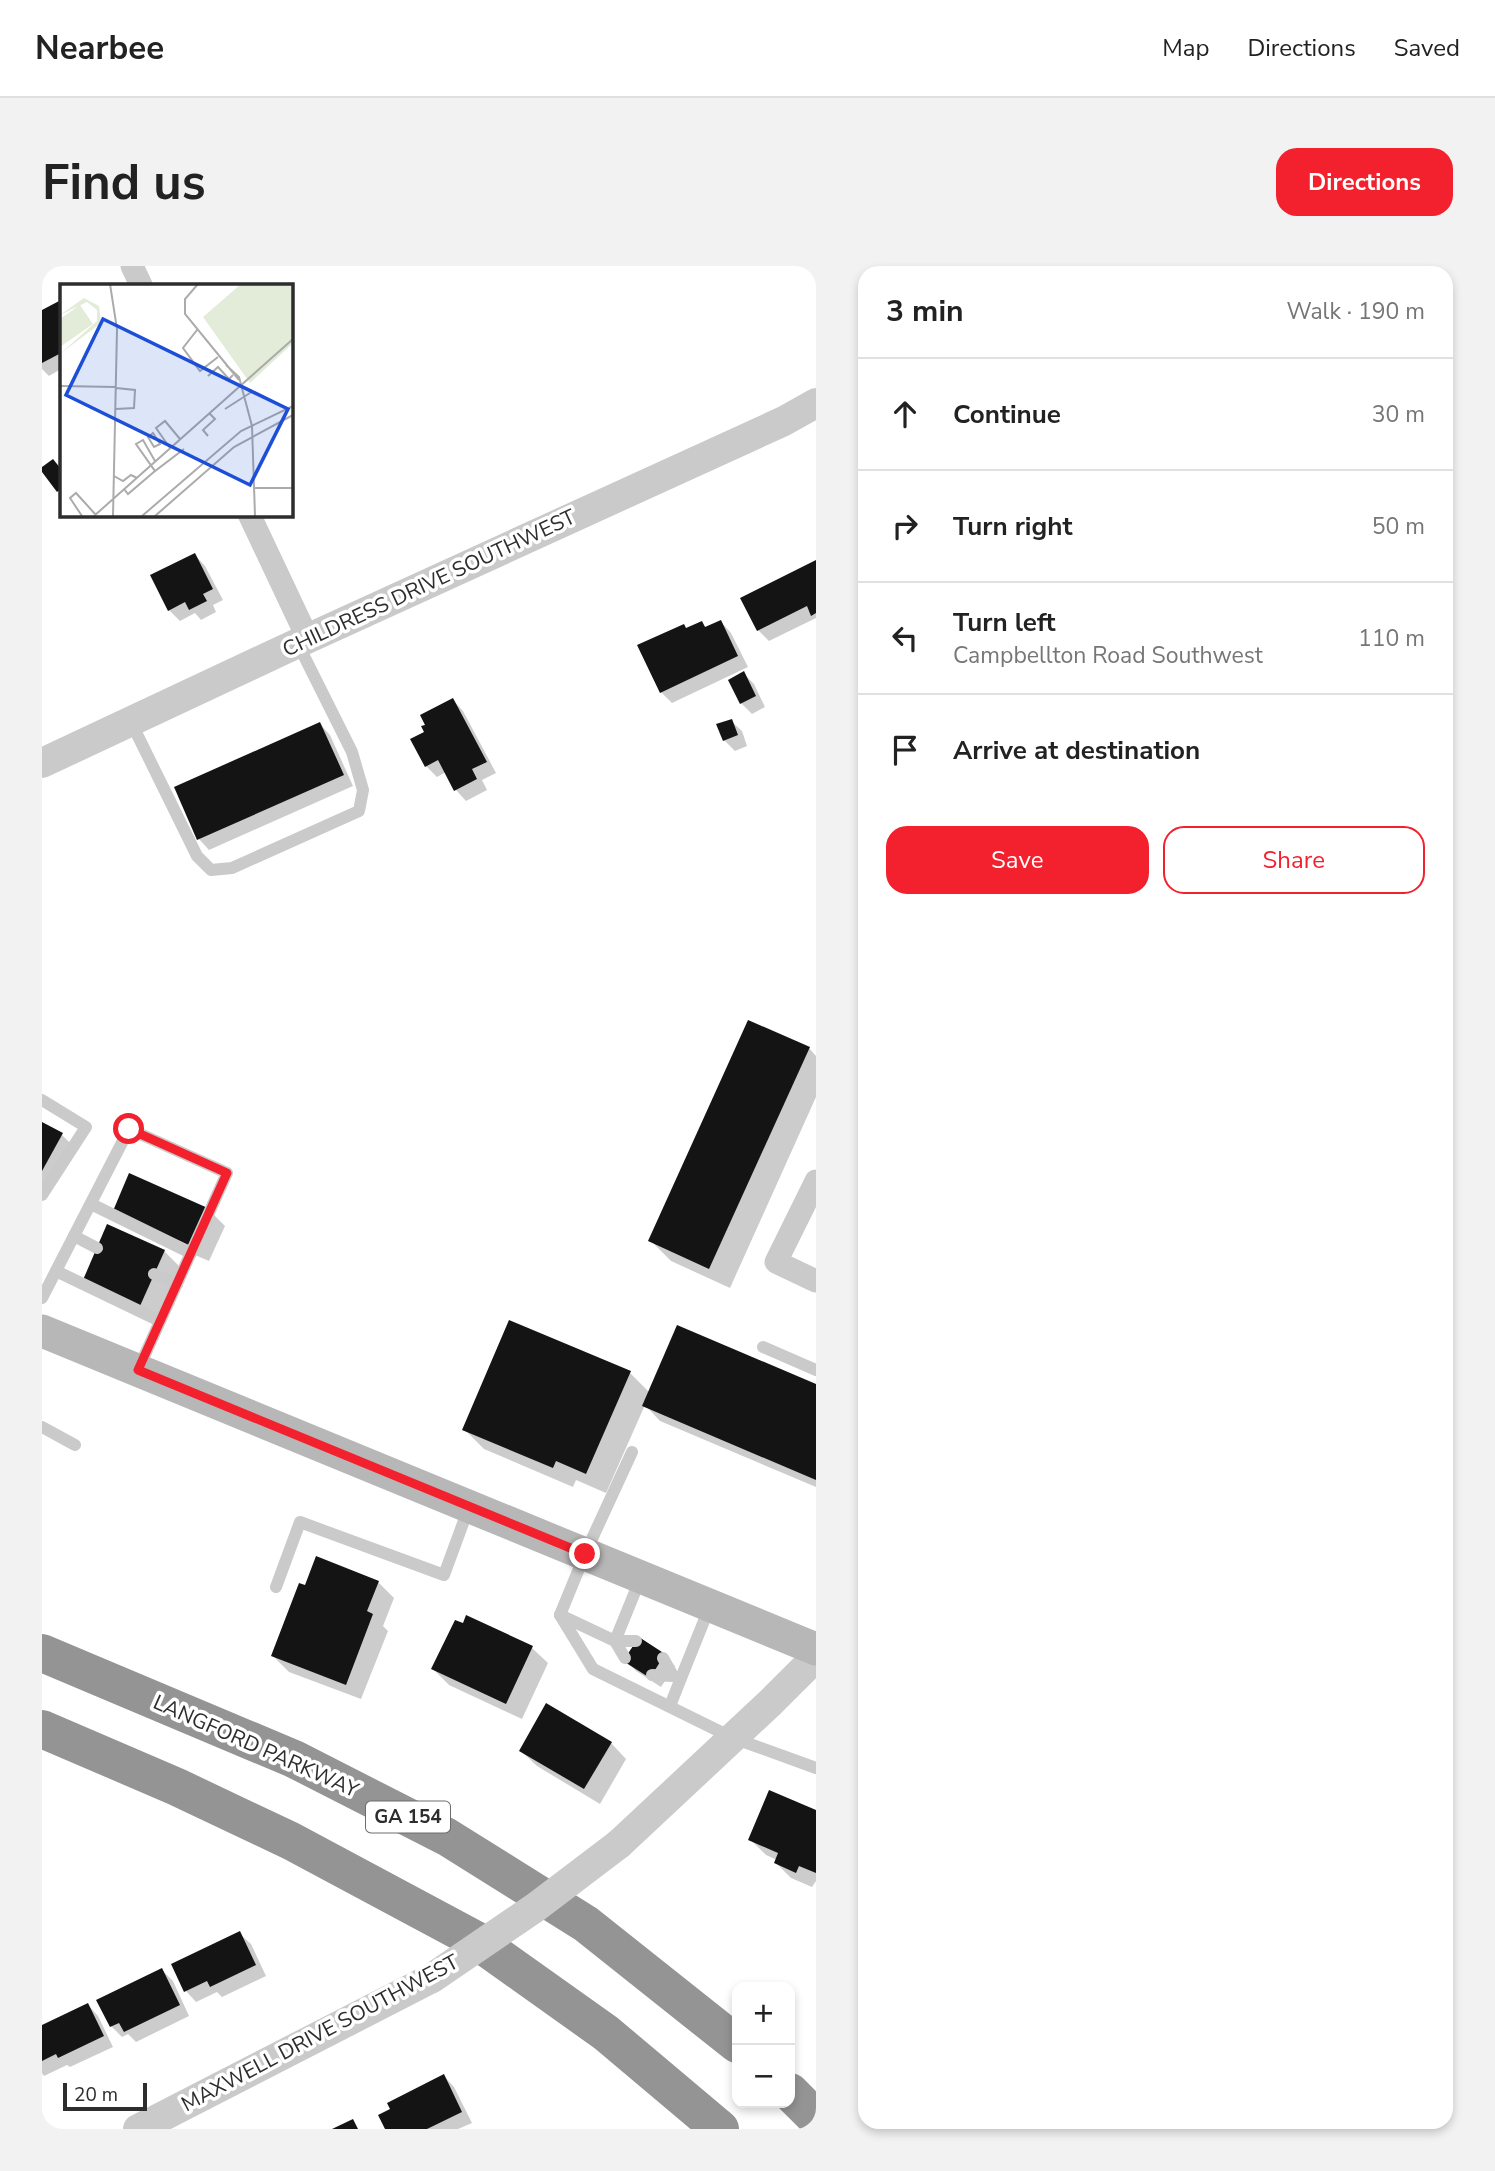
<!DOCTYPE html>
<html lang="en">
<head>
<meta charset="utf-8">
<style>
  body { margin:0; font-family:"Nunito Sans",sans-serif; background:#f2f2f2; color:#222 }
  .controls { position:absolute; right:21px; bottom:21px; display:grid; overflow:hidden; border-radius:14px; box-shadow:0 4px 10px #0003 }
  .controls button { width:63px; height:63px; display:grid; place-items:center; padding:0; border:0; border-bottom:2px solid #e0e0e0; background:#fff; color:#222; font:35px sans-serif }
  .scale { position:absolute; left:21px; bottom:18px; width:84px; box-sizing:border-box; padding-left:7px; border:4px solid #2d2d2d; border-top:0; font-size:19px; line-height:24px; white-space:nowrap; color:#2d2d2d; -webkit-text-stroke:5px #fff; paint-order:stroke }
  .stop { position:absolute; width:21px; height:21px; margin:-16px; border:5px solid #f3202d; border-radius:50%; background:#fff }
  .stop.end { background:#f3202d; border-color:#fff; box-shadow:0 2px 7px #0008 }
  .list { margin:0; padding:0; list-style:none }
  h2 { display:flex; justify-content:space-between; align-items:center; height:91px; margin:0; padding:0 28px; font-size:30px }
  h2 small { font-size:23px; font-weight:400; color:#767676 }
  .list li { display:grid; grid-template-columns:46px 1fr auto; gap:21px; align-items:center; box-sizing:border-box; height:112px; padding:0 28px; border-top:2px solid #e0e0e0 }
  .list b { display:block; font-size:26px; white-space:nowrap }
  .list p { margin:0; font-size:23px; white-space:nowrap; color:#767676 }
  .list em { font-size:23px; font-style:normal; color:#767676 }
  .actions { display:flex; gap:14px; padding:21px 28px }
  .actions a { flex:1; padding:16px 0; border:2px solid #f3202d; border-radius:21px; text-align:center; font-size:24px; color:#f3202d }
  .actions .main { background:#f3202d; color:#fff }
  .icon { flex:none; width:38px; height:38px; fill:none; stroke:currentColor; stroke-width:2; stroke-linecap:round; stroke-linejoin:round }
  .map { position:relative; flex:none; width:774px; height:1863px; overflow:hidden; border-radius:21px }
  header { display:flex; align-items:center; gap:42px; box-sizing:border-box; height:98px; padding:0 35px; background:#fff; border-bottom:2px solid #e0e0e0 }
  header strong { font-size:33px }
  nav { display:flex; gap:38px; margin-inline-start:auto; font-size:24px }
  .intro { display:flex; align-items:center; justify-content:space-between; box-sizing:border-box; height:168px; padding:0 42px }
  h1 { margin:0; font-size:49px }
  .button { padding:18px 32px; border-radius:21px; background:#f3202d; color:#fff; font-size:24px; font-weight:700 }
  main { display:flex; gap:42px; padding:0 42px }
  aside { flex:1; background:#fff; border-radius:21px; box-shadow:0 4px 10px #0003 }
  .map>svg:first-child { display:block }
</style>
</head>
<body>
<header>
<strong>Nearbee</strong>
<nav><a>Map</a><a>Directions</a><a>Saved</a></nav>
</header>
<div class="intro"><h1>Find us</h1><a class="button">Directions</a></div>
<main>
<div class="map">
<svg width="774" height="1863" viewBox="0 0 774 1863">
  <rect width="100%" height="100%" fill="#fff"/>
  <!-- shadow -->
  <g fill="#0003">
    <polygon points="19,36 19,103 7,110 0,103 0,46"/>
    <polygon points="153,289 163,300 181,334 171,339 174,346 159,354 153,347 138,355 127,344"/>
    <polygon points="774,296 774,352 727,375 716,364 701,333"/>
    <polygon points="679,356 689,367 706,401 630,437 619,426 645,363 659,357 665,362"/>
    <polygon points="702,408 712,418 723,441 710,448 699,437"/>
    <polygon points="411,434 421,445 454,507 440,514 445,524 424,535 414,524 404,506 395,511 384,500 384,467"/>
    <polygon points="689,455 700,465 705,480 693,485 682,474"/>
    <polygon points="278,458 288,469 311,520 167,584 157,573 134,522"/>
    <polygon points="767,782 774,790 774,831 688,1022 629,995 609,975"/>
    <polygon points="0,858 20,869 30,879 0,919"/>
    <polygon points="167,944 183,960 167,995 88,961"/>
    <polygon points="122,985 138,1001 114,1054 43,1014"/>
    <polygon points="636,1061 774,1120 774,1221 618,1155 603,1139 564,1227 534,1214 531,1221 442,1183 422,1163 588,1107 608,1127"/>
    <polygon points="336,1316 352,1332 341,1360 346,1365 319,1433 247,1406 231,1390"/>
    <polygon points="490,1382 506,1397 480,1453 407,1419 391,1403"/>
    <polygon points="622,1389 633,1400 619,1421 594,1405 584,1394"/>
    <polygon points="569,1477 584,1493 558,1538 495,1500 479,1485"/>
    <polygon points="728,1526 774,1546 774,1615 770,1621 749,1612 734,1597 735,1594 724,1589 708,1573"/>
    <polygon points="198,1668 209,1678 224,1710 180,1731 175,1726 154,1736 144,1725"/>
    <polygon points="120,1704 131,1715 147,1750 94,1776 86,1768 80,1771 69,1760"/>
    <polygon points="46,1739 56,1750 71,1781 28,1801 25,1799 2,1810 0,1807 0,1761"/>
    <polygon points="402,1810 412,1821 430,1857 416,1863 345,1863"/>
  </g>
  <!-- building -->
  <g fill="#141414">
    <polygon points="19,34 19,87 0,97 0,44"/>
    <polygon points="11,193 19,203 19,223 15,226 0,206 0,201"/>
    <polygon points="153,287 171,323 161,328 165,335 147,344 143,336 126,345 108,309"/>
    <polygon points="774,294 774,347 769,350 765,340 715,365 698,332"/>
    <polygon points="679,354 696,390 618,427 595,379 642,358 644,362 660,355 663,361"/>
    <polygon points="702,405 714,430 698,438 686,414"/>
    <polygon points="411,432 445,496 430,503 435,513 412,525 396,494 383,501 368,473 382,466 379,460 383,459 378,449"/>
    <polygon points="690,453 696,469 681,475 674,458"/>
    <polygon points="278,456 302,509 155,574 132,521"/>
    <polygon points="706,754 768,781 667,1003 606,975"/>
    <polygon points="0,856 21,867 0,905"/>
    <polygon points="87,907 168,943 151,981 71,945"/>
    <polygon points="65,958 123,984 98,1040 41,1014"/>
    <polygon points="467,1054 589,1105 544,1208 514,1195 511,1202 420,1164"/>
    <polygon points="635,1059 774,1118 774,1214 600,1140"/>
    <polygon points="274,1290 337,1315 325,1345 331,1348 304,1419 229,1390 257,1317 263,1319"/>
    <polygon points="424,1349 491,1380 464,1438 389,1403 413,1354 421,1357"/>
    <polygon points="597,1371 623,1388 608,1412 581,1395"/>
    <polygon points="504,1437 570,1476 542,1523 477,1485"/>
    <polygon points="727,1524 774,1544 774,1607 757,1600 754,1607 732,1597 736,1587 706,1574"/>
    <polygon points="198,1665 214,1699 168,1721 165,1715 142,1726 129,1698"/>
    <polygon points="120,1702 138,1739 82,1766 77,1757 68,1761 54,1734"/>
    <polygon points="46,1737 62,1770 16,1792 14,1788 0,1795 0,1759"/>
    <polygon points="402,1808 420,1846 385,1863 343,1863 336,1849 348,1843 345,1837"/>
    <polygon points="311,1853 316,1863 290,1863"/>
  </g>
  <g fill="none" stroke-linecap="round" stroke-linejoin="round">
    <!-- service -->
    <g stroke="#cacaca" stroke-width="12">
      <polyline points="89,456 155,590 169,604 190,602 317,545 321,524 310,486 256,378"/>
      <polyline points="0,834 44,861 0,929"/>
      <polyline points="49,938 149,987"/>
      <polyline points="32,970 55,982"/>
      <polyline points="14,1005 118,1055"/>
      <polyline points="112,1008 135,1018"/>
      <polyline points="0,1032 87,863 185,907 96,1104"/>
      <polyline points="721,1081 774,1104"/>
      <polyline points="0,1161 33,1179"/>
      <polyline points="234,1321 258,1256 402,1309 427,1241"/>
      <polyline points="518,1349 551,1403 691,1472 774,1502"/>
      <polyline points="518,1349 543,1288 590,1186"/>
      <polyline points="518,1349 573,1375 583,1392"/>
      <polyline points="594,1375 573,1375 599,1311"/>
      <polyline points="621,1392 631,1410 639,1412 668,1340"/>
      <polyline points="610,1409 631,1410"/>
      <polyline points="628,1440 639,1412"/>
    </g>
    <!-- minor -->
    <g stroke="#cacaca" stroke-width="23">
      <polyline points="90,0 99,19"/>
      <polyline points="207,248 266,373"/>
      <polyline points="774,915 734,996 774,1015"/>
    </g>
    <!-- tertiary -->
    <g stroke="#cacaca" stroke-width="30">
      <polyline points="0,497 256,377 742,155 774,137"/>
      <polyline points="577,1578 729,1436 774,1391"/>
      <polyline points="96,1863 390,1712"/>
    </g>
    <!-- secondary -->
    <polyline stroke="#b7b7b7" stroke-width="33" points="0,1065 774,1383"/>
    <!-- motorway -->
    <g stroke="#949494" stroke-width="38">
      <polyline points="0,1387 252,1493 405,1571 544,1658 695,1778"/>
      <polyline points="0,1463 135,1521 249,1575 432,1673 564,1767 678,1863"/>
      <polyline points="748,1826 774,1852"/>
    </g>
    <!-- tertiary-bridge -->
    <polyline stroke="#cacaca" stroke-width="30" points="390,1712 494,1641 577,1578"/>
  </g>
  <g fill="none" stroke-linecap="round" stroke-linejoin="round">
    <!-- route -->
    <polyline stroke="#f3202d" stroke-width="9" points="87,863 185,907 96,1104 543,1288"/>
  </g>
  <g text-anchor="middle" dominant-baseline="central" stroke-width="7" stroke-linejoin="round" paint-order="stroke">
    <!-- shield labels -->
    <rect fill="#fff" stroke="#6c6c6c" stroke-width="2" x="324" y="1535.5" width="84" height="31" rx="5"/>
    <g font-size="19" font-weight="bold" fill="#2d2d2d">
      <text x="366" y="1551">GA 154</text>
    </g>
    <!-- street labels -->
    <g font-size="21" fill="#2d2d2d" stroke="#fff">
      <text transform="translate(387 317) rotate(-25)">CHILDRESS DRIVE SOUTHWEST</text>
      <text transform="translate(214 1480) rotate(24)">LANGFORD PARKWAY</text>
      <text transform="translate(278 1767) rotate(-28)">MAXWELL DRIVE SOUTHWEST</text>
    </g>
  </g>
  <!-- overview -->
  <g transform="translate(18 18)">
    <rect width="233" height="233" fill="#fff"/>
    <path d="M181,0H233V59L190,99L143,33ZM24,14L39,22L41,39L0,70L37,37V26L27,18L0,31ZM20,21L33,40L0,63V35Z" fill="#e3ecd9"/>
    <path fill="none" stroke="#ababab" stroke-width="2" d="M50,0L57,45L53,232M138,0L125,15V30L179,96M137,46L123,64L140,87L158,73M166,81L179,93L192,142L195,232M148,92L158,83L169,95L173,91M0,102L56,103M56,125L74,124L75,106L56,104M165,125L193,107M93,149L100,160L94,163L88,153ZM148,152L143,146L155,135L149,129M110,164L96,144L105,137L120,155M95,177L83,156L76,160L95,187L124,165M54,192L63,197L71,191L77,194M195,204H233M64,205L68,210L95,187M22,232L10,214L16,209L36,231M34,232L233,55M82,232L181,147L233,122M95,232L174,163L233,131"/>
    <path fill="#1d4ed8" fill-opacity="0.15" stroke="#1d4ed8" stroke-width="3.5" d="M43,35L228,125L190,201L6,111Z"/>
    <rect width="233" height="233" fill="none" stroke="#2d2d2d" stroke-width="3.5"/>
  </g>
</svg>
<div class="controls">
<button>+</button>
<button>−</button>
</div>
<div class="scale">20 m</div>
<div class="stop" style="left:87px;top:863px"></div>
<div class="stop end" style="left:543px;top:1288px"></div>
</div>
<aside>
<h2>3 min<small>Walk · 190 m</small></h2>
<ul class="list">
<li><svg class="icon" aria-label="ahead" viewBox="0 0 24 24"><path d="M12 20V5M6 11l6-6 6 6"/></svg><div><b>Continue</b></div><em>30 m</em></li>
<li><svg class="icon" aria-label="right" viewBox="0 0 24 24"><path d="M7 20v-9h11M14 6l5 5-5 5"/></svg><div><b>Turn right</b></div><em>50 m</em></li>
<li><svg class="icon" aria-label="left" viewBox="0 0 24 24"><path d="M17 20v-9H6M10 6l-5 5 5 5"/></svg><div><b>Turn left</b><p>Campbellton Road Southwest</p></div><em>110 m</em></li>
<li><svg class="icon" aria-label="arrive" viewBox="0 0 24 24"><path d="M6 21V4h12l-3 4 3 4H6"/></svg><div><b>Arrive at destination</b></div></li>
</ul>
<div class="actions"><a class="main">Save</a><a>Share</a></div>
</aside>
</main>
</body>
</html>
